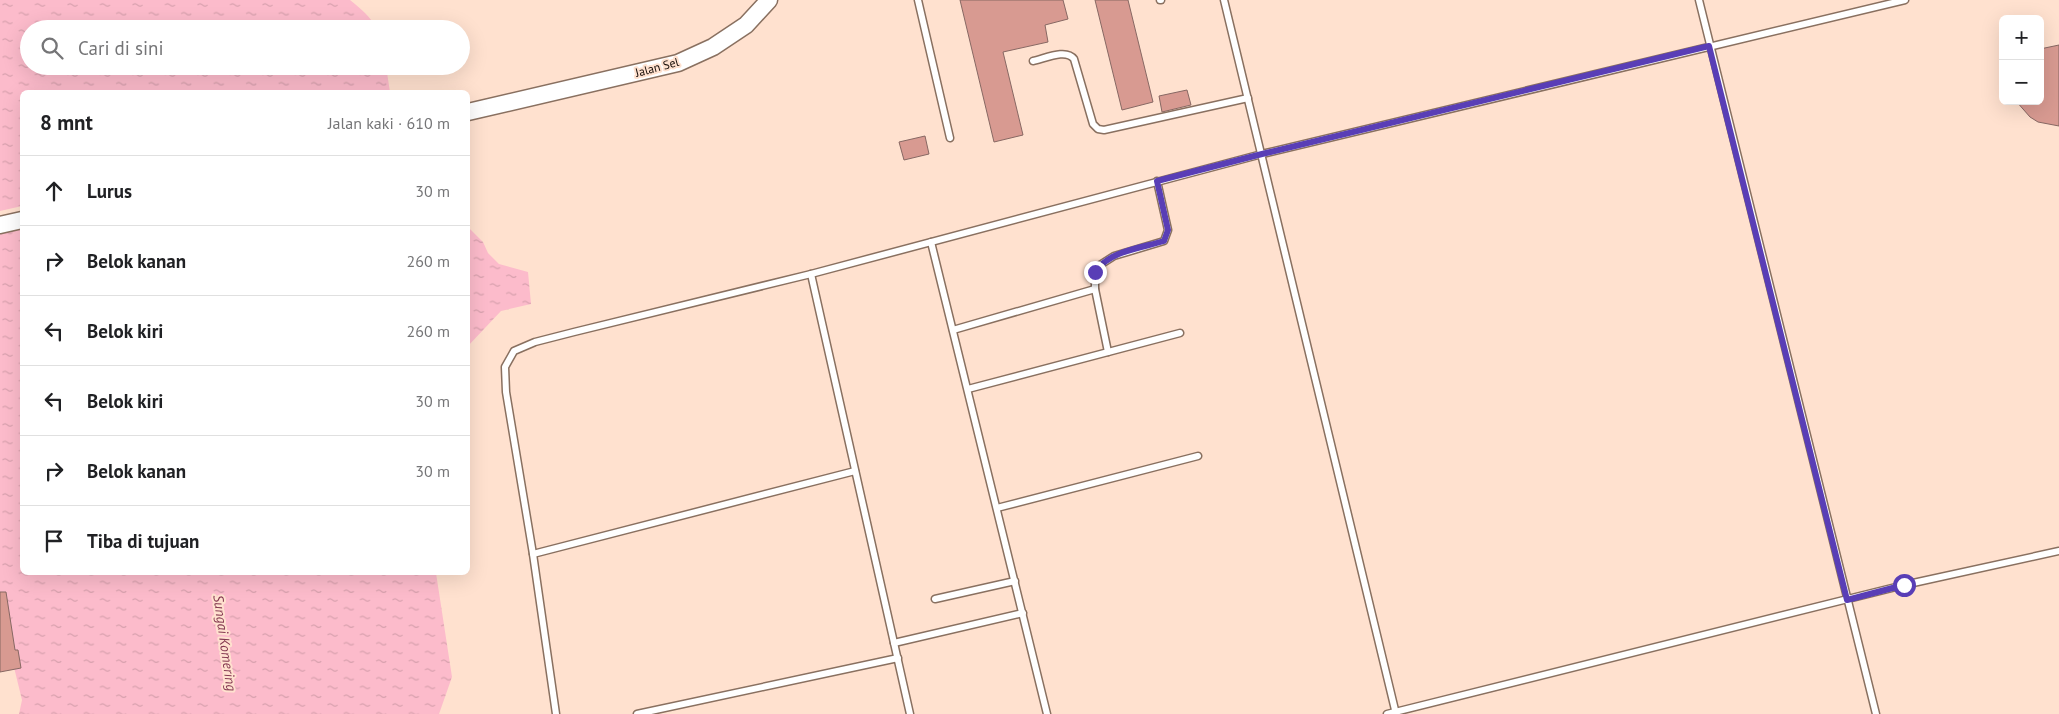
<!DOCTYPE html>
<html lang="id">
<head>
<meta charset="utf-8">
<style>
  body { margin:0; font-family:"PT Sans",sans-serif; background:#f6f6f6; color:#202124 }
  .controls { position:absolute; right:15px; top:15px; display:grid; overflow:hidden; border-radius:8px; box-shadow:0 5px 20px #0002 }
  .controls button { width:45px; height:45px; display:grid; place-items:center; padding:0; border:0; border-bottom:1px solid #e0e0e0; background:#fff; color:#202124; font:25px sans-serif }
  .stop { position:absolute; width:15px; height:15px; margin:-11px; border:4px solid #593eb6; border-radius:50%; background:#fff }
  .stop.end { background:#593eb6; border-color:#fff; box-shadow:0 1px 5px #0008 }
  .list { margin:0; padding:0; list-style:none }
  h2 { display:flex; justify-content:space-between; align-items:center; height:65px; margin:0; padding:0 20px; font-size:21px }
  h2 small { font-size:16px; font-weight:400; color:#757577 }
  .list li { display:grid; grid-template-columns:32px 1fr auto; gap:15px; align-items:center; box-sizing:border-box; height:70px; padding:0 20px; border-top:1px solid #e0e0e0 }
  .list b { display:block; font-size:19px; white-space:nowrap }
  .list em { font-size:16px; font-style:normal; color:#757577 }
  .icon { flex:none; width:28px; height:28px; fill:none; stroke:currentColor; stroke-width:2; stroke-linecap:round; stroke-linejoin:round }
  .map { position:relative; flex:none; width:2059px; height:714px; overflow:hidden }
  .search { position:absolute; background:#fff; box-shadow:0 5px 20px #0002; left:20px; top:20px; width:450px; height:55px; display:flex; align-items:center; gap:12px; box-sizing:border-box; padding:0 18px; border-radius:28px; color:#757577; font-size:19px }
  .panel { position:absolute; background:#fff; box-shadow:0 5px 20px #0002; left:20px; top:90px; width:450px; height:485px; border-radius:8px }
  .map>svg:first-child { display:block }
</style>
</head>
<body>
<div class="map">
<svg width="2059" height="714" viewBox="0 0 2059 714">
  <defs>
    <pattern id="water-ripples" width="26" height="14" patternUnits="userSpaceOnUse" patternTransform="scale(1.25)"><rect width="26" height="14" fill="#fcbbcb"/><path d="M2 4q2-2 4 0t4 0M15 11q2-2 4 0t4 0" fill="none" stroke="#d7a0ad"/></pattern>
  </defs>
  <rect width="100%" height="100%" fill="#ffe1cf"/>
  <!-- water -->
  <g fill="url(#water-ripples)">
    <path d="M0,0H350C361,9 370,16 377,29H29V66H386L390,92H22V572L436,573L452,677L439,714H19L22,700L0,610Z"/>
    <polygon points="468,227 483,242 488,253 499,264 528,272 531,304 501,311 468,346"/>
  </g>
  <!-- pier -->
  <polygon fill="#ffe1cf" points="22,206 22,224 0,229 0,211"/>
  <!-- building -->
  <g fill="#d89a91" stroke="#876863">
    <polygon points="960,0 1063,0 1068,19 1045,25 1048,42 1003,52 1023,135 994,142"/>
    <polygon points="1095,0 1128,0 1153,102 1122,110"/>
    <polygon points="2059,45 2059,126 2038,122 2030,117 2016,101 2040,101 2040,49"/>
    <polygon points="1187,90 1191,105 1162,112 1159,96"/>
    <polygon points="925,136 929,154 904,160 899,142"/>
    <polygon points="0,592 6,592 15,650 18,650 21,668 0,672"/>
  </g>
  <g fill="none" stroke-linecap="round" stroke-linejoin="round">
    <!-- service casing -->
    <g stroke="#897060" stroke-width="9">
      <g id="service">
        <polyline points="918,0 950,138"/>
        <polyline points="1160,0 1161,0"/>
        <polyline points="1224,0 1396,714"/>
        <polyline points="1699,0 1876,714"/>
        <path d="M1033,61C1044,59 1066,48 1074,59L1093,124L1098,129L1104,130L1248,98"/>
        <polyline points="931,242 1047,714"/>
        <polyline points="811,274 910,714"/>
        <polyline points="953,330 1095,289"/>
        <polyline points="1108,352 1095,289 1095,272 1100,265 1114,256 1164,241 1168,230 1157,181"/>
        <polyline points="968,389 1180,333"/>
        <polyline points="997,508 1198,456"/>
        <polyline points="533,554 855,471"/>
        <polyline points="935,599 1015,581"/>
        <polyline points="894,643 1023,613"/>
        <polyline points="556,714 533,554 506,392 505,367 514,351 535,342 574,332 811,274 1262,154 1905,0"/>
        <polyline points="637,714 898,658"/>
        <polyline points="1387,714 1904,585 2059,551"/>
      </g>
    </g>
    <!-- tertiary casing -->
    <g stroke="#897060" stroke-width="19">
      <g id="tertiary">
        <polyline points="468,112 678,63 713,47 746,25 769,0"/>
        <polyline points="0,225 22,220"/>
      </g>
    </g>
    <!-- service -->
    <use href="#service" stroke="#fff" stroke-width="6"/>
    <!-- tertiary -->
    <use href="#tertiary" stroke="#fff" stroke-width="16"/>
  </g>
  <g fill="none" stroke-linecap="round" stroke-linejoin="round">
    <!-- route -->
    <path stroke="#593eb6" stroke-width="6" d="M1095,272C1109,251 1141,248 1164,241L1168,230L1157,181L1262,154L1709,46L1847,600L1904,585"/>
  </g>
  <g text-anchor="middle" dominant-baseline="central" stroke-width="4" stroke-linejoin="round" paint-order="stroke">
    <!-- street labels -->
    <g font-size="12" fill="#170d08" stroke="#ffe1cf">
      <text transform="translate(657 67) rotate(-15)">Jalan Sel</text>
    </g>
    <!-- water labels -->
    <g font-size="14" font-style="italic" fill="#853951" stroke="#ffe1cf">
      <text transform="translate(225 643) rotate(82)">Sungai Komering</text>
    </g>
  </g>
</svg>
<div class="controls">
<button>+</button>
<button>−</button>
</div>
<div class="stop" style="left:1904px;top:585px"></div>
<div class="stop end" style="left:1095px;top:272px"></div>
<div class="search"><svg class="icon" aria-label="search" viewBox="0 0 24 24"><circle cx="10" cy="10" r="6"/><path d="M15 15l6 6"/></svg>Cari di sini</div>
<section class="panel">
<h2>8 mnt<small>Jalan kaki · 610 m</small></h2>
<ul class="list">
<li><svg class="icon" aria-label="ahead" viewBox="0 0 24 24"><path d="M12 20V5M6 11l6-6 6 6"/></svg><div><b>Lurus</b></div><em>30 m</em></li>
<li><svg class="icon" aria-label="right" viewBox="0 0 24 24"><path d="M7 20v-9h11M14 6l5 5-5 5"/></svg><div><b>Belok kanan</b></div><em>260 m</em></li>
<li><svg class="icon" aria-label="left" viewBox="0 0 24 24"><path d="M17 20v-9H6M10 6l-5 5 5 5"/></svg><div><b>Belok kiri</b></div><em>260 m</em></li>
<li><svg class="icon" aria-label="left" viewBox="0 0 24 24"><path d="M17 20v-9H6M10 6l-5 5 5 5"/></svg><div><b>Belok kiri</b></div><em>30 m</em></li>
<li><svg class="icon" aria-label="right" viewBox="0 0 24 24"><path d="M7 20v-9h11M14 6l5 5-5 5"/></svg><div><b>Belok kanan</b></div><em>30 m</em></li>
<li><svg class="icon" aria-label="arrive" viewBox="0 0 24 24"><path d="M6 21V4h12l-3 4 3 4H6"/></svg><div><b>Tiba di tujuan</b></div></li>
</ul>
</section>
</div>
</body>
</html>
